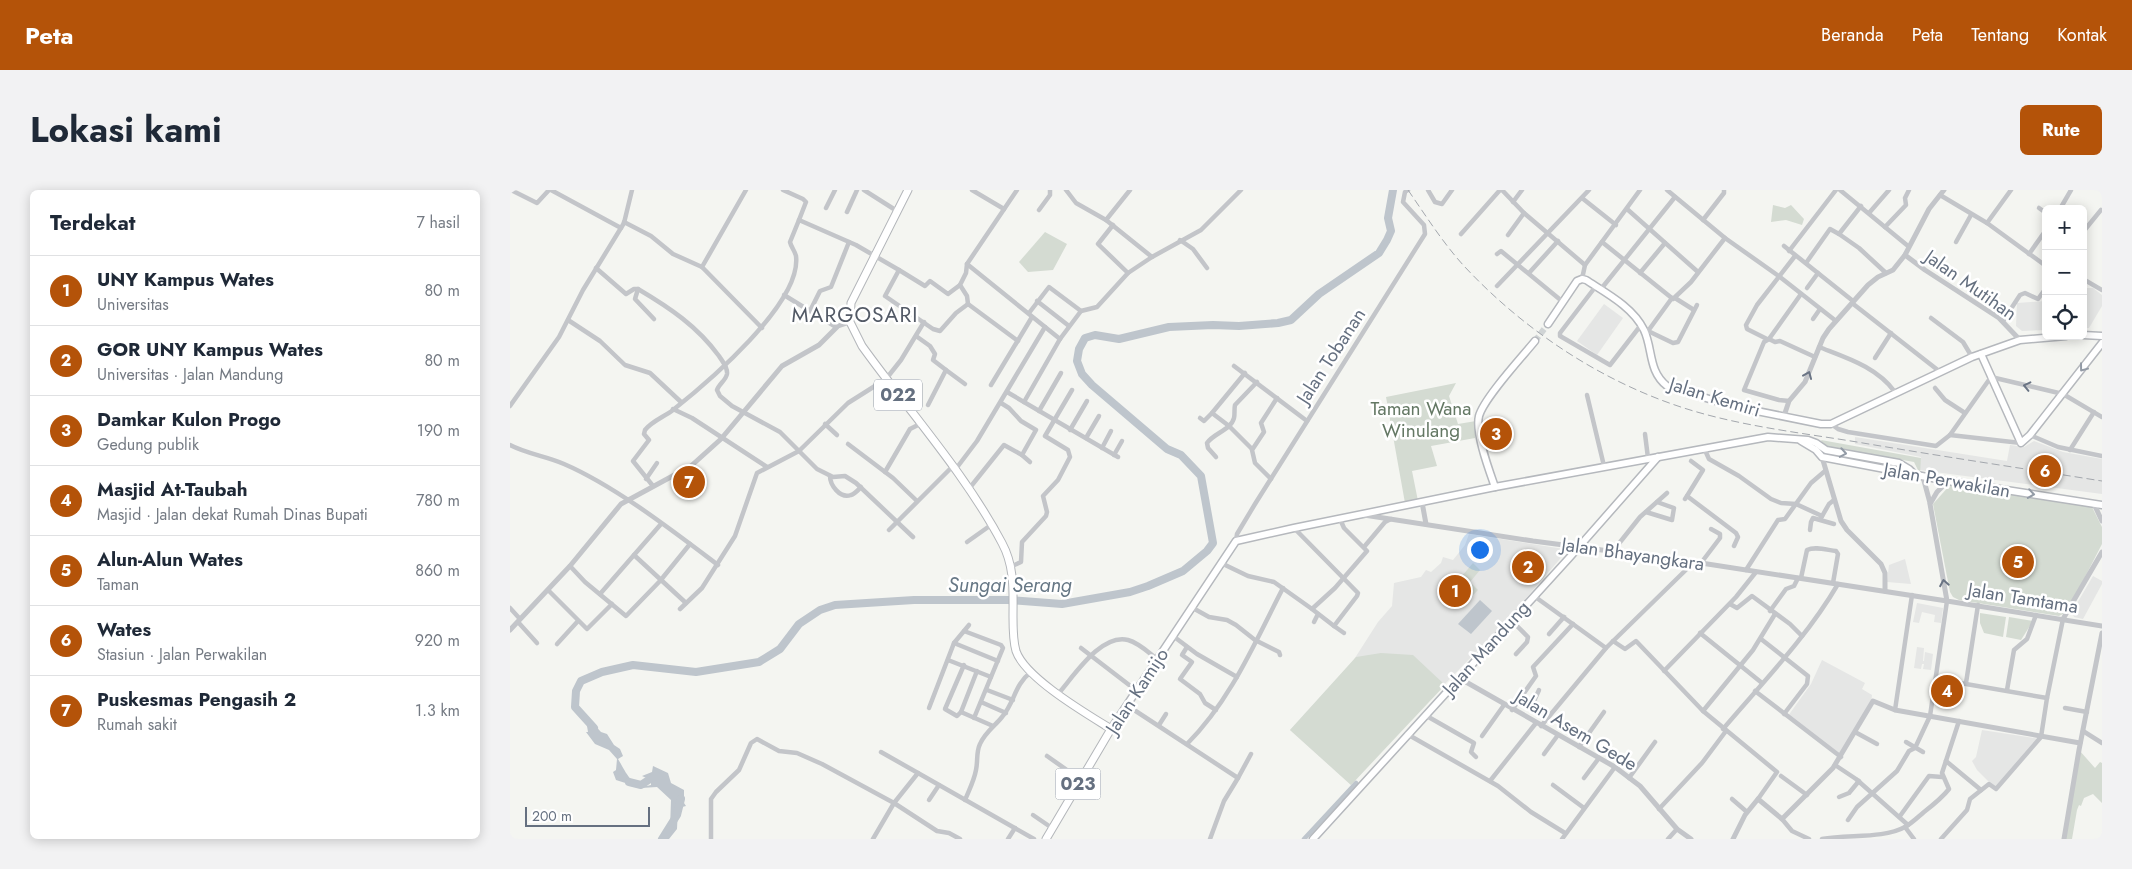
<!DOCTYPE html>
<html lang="id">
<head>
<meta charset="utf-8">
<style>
  body { margin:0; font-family:Jost,sans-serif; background:#f2f2f3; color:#1f2937 }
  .controls { position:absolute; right:15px; top:15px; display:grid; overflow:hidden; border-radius:8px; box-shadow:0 2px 12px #0003 }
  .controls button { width:45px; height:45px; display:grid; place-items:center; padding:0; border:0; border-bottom:1px solid #e0e1e3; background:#fff; color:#1f2937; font:25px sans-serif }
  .scale { position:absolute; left:15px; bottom:12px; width:125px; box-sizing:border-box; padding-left:5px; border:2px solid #657080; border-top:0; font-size:14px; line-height:18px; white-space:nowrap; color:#657080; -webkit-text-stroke:4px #fff; paint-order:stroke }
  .you { position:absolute; left:969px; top:359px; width:18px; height:18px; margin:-12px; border:4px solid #fff; border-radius:50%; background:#1a73e8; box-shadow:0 0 0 8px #1a73e833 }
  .badge { display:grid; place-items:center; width:32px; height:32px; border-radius:50%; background:#b45309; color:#fff; font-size:16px; font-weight:700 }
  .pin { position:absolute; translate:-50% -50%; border:2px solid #fff; box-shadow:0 1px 5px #0006 }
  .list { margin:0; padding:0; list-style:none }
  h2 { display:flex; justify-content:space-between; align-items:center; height:65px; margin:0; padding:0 20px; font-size:21px }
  h2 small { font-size:16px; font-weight:400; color:#747a83 }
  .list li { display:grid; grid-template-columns:32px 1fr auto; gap:15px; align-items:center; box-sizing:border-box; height:70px; padding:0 20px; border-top:1px solid #e0e1e3 }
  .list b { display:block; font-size:19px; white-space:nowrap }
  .list p { margin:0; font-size:16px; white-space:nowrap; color:#747a83 }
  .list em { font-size:16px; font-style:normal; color:#747a83 }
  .icon { flex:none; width:28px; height:28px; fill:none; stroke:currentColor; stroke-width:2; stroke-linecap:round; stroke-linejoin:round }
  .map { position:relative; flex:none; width:1592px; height:649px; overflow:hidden; border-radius:8px }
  header { display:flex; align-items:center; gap:30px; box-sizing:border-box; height:70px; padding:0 25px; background:#b45309; color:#fff }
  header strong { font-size:24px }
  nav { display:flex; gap:28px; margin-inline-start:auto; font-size:18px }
  .intro { display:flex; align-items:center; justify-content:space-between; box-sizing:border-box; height:120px; padding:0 30px }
  h1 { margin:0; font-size:35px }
  .button { padding:12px 22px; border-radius:8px; background:#b45309; color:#fff; font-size:18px; font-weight:700 }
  main { display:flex; gap:30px; padding:0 30px }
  aside { flex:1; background:#fff; border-radius:8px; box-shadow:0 2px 12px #0003 }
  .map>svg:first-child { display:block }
</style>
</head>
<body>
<header>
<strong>Peta</strong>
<nav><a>Beranda</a><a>Peta</a><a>Tentang</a><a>Kontak</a></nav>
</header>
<div class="intro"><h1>Lokasi kami</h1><a class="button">Rute</a></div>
<main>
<aside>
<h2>Terdekat<small>7 hasil</small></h2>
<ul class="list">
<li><span class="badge">1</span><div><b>UNY Kampus Wates</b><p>Universitas</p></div><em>80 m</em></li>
<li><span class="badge">2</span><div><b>GOR UNY Kampus Wates</b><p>Universitas · Jalan Mandung</p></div><em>80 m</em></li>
<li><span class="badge">3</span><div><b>Damkar Kulon Progo</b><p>Gedung publik</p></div><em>190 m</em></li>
<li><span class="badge">4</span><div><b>Masjid At-Taubah</b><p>Masjid · Jalan dekat Rumah Dinas Bupati</p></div><em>780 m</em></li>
<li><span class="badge">5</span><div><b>Alun-Alun Wates</b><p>Taman</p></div><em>860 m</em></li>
<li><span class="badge">6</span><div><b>Wates</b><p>Stasiun · Jalan Perwakilan</p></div><em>920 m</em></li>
<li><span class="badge">7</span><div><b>Puskesmas Pengasih 2</b><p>Rumah sakit</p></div><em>1.3 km</em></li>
</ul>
</aside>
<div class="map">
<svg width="1592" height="649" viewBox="0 0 1592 649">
  <rect width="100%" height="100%" fill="#f4f5f1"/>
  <!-- built -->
  <g fill="#e5e6e5">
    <polygon points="1573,98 1583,98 1592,105 1592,116 1579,138 1573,138"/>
    <polygon points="1536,111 1536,140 1512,141 1506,136 1507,113"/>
    <polygon points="1094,114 1113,128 1087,165 1067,151"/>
    <polygon points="1345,247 1497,271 1500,255 1514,257 1524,251 1553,262 1592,269 1592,304 1409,280 1411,267 1345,254"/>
    <polygon points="959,344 1054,359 1056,362 998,429 903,527 841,595 780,540 843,471 868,432 882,416 884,393 911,387 916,380 921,382 931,373 933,367 943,370 955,355"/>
    <polygon points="1395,369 1401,394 1377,392 1379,375"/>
    <polygon points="1583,386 1592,391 1592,394 1573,429 1564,427 1562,422"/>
    <polygon points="1407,413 1433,418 1431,433 1424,432 1425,425 1412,422 1409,433 1403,432"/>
    <polygon points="1407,457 1414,458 1413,471 1414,471 1415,462 1423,464 1421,480 1413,479 1414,474 1412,474 1411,479 1404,478"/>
    <polygon points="1312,470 1355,493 1352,499 1362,505 1361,514 1331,566 1278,526 1301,494"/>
    <polygon points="1472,540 1530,549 1486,599 1467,580 1462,571 1466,567"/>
  </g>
  <!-- green -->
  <g fill="#d4dbd2">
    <polygon points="1263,15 1275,18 1281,15 1294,29 1292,35 1276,30 1261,32"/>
    <polygon points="535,42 557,54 543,80 518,82 509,72"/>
    <polygon points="946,193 939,206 948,234 966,231 965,248 921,256 927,276 902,281 908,311 895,313 876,207"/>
    <polygon points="1311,250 1411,268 1410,284 1404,272 1314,256"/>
    <polygon points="1440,295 1582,317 1592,337 1592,354 1557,422 1549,426 1449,410 1443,407 1440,402 1423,314"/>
    <polygon points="963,373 970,380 960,392 968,400 962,406 940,387 949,384 952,386"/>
    <polygon points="1470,423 1496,427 1493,447 1474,443 1470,433"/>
    <polygon points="1499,427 1523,431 1511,450 1496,447"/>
    <polygon points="871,463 903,465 935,495 841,595 780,540 846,467"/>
    <polygon points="1569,560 1585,578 1590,572 1592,573 1592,613 1583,604 1574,608 1571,616 1569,615 1567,620 1562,649 1553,649"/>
  </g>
  <!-- water -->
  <g fill="#bec5cc">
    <polygon points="970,410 982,421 961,444 948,434"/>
    <path d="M79,529L91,542L97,544L104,555L110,559L113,566L108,569C116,582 122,600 141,595V590L132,586L142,582L143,576L158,583L161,593L174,600V613L176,616L168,618L167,639L159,649H153L160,639L161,610L147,597L131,598L106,590L103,582L106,580L107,569L99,560L85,554L76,542H78L77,536Z"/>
  </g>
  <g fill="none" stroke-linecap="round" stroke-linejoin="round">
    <!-- canal -->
    <polyline stroke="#bec5cc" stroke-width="4.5" points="794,649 846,593"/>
    <!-- river -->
    <g stroke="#bec5cc" stroke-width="8">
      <polyline points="84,538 65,517 66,501 71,491 92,482 123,475 186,482 249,472 270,459 289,434 310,420 325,415 404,410 498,410 552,414 620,402 638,396 673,381 697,361 703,353 691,286 671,265 657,259 582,195 572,184 567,171 569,159 575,148 585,145 609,149 659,137 703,135 729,136 768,133 781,130 809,104 869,63 877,50 881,41 878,28 883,0"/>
      <polyline points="119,592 131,595 146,585 148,587"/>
      <polyline points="152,649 167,625 171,609"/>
    </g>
    <!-- secondary-tunnel -->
    <polyline stroke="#d0d4d5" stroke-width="6" stroke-dasharray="6 3" stroke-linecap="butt" points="1025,151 1038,134"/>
    <!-- secondary casing -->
    <g stroke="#b5b8bd" stroke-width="9">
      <g id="secondary">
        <path d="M1038,134L1067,91L1072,89L1076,90C1096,103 1123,117 1134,140C1143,159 1138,181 1157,196L1222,216L1311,234H1321L1462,167L1510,150L1556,146"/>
        <polyline points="1573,145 1592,146"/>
        <polyline points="1471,164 1511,253 1520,245 1592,153"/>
        <polyline points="1291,251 1306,260 1312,267 1438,291 1592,315"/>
        <path d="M985,297C979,280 965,243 969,226C974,208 1012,167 1025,151"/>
        <polyline points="601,539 726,351 784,338 985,297 1258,247 1298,250 1306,253 1316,260 1389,273 1399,279 1405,285"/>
        <polyline points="803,649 1060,367 1148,267"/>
      </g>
    </g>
    <!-- primary casing -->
    <g stroke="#b3b6ba" stroke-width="9">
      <path id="primary" d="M398,0L341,113L340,132L352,156C398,220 455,283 492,353C505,377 503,402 503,427C503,438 503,451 506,461C515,488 577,524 601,539L536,649"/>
    </g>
    <!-- minor -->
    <g stroke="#c3c5c9" stroke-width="4.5">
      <polyline points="1,0 27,13 39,0"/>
      <polyline points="41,0 111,38"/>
      <polyline points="273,0 293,9 296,12 289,30 346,55 389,80 375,106 423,139 430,141 446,123 458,114 508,151"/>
      <polyline points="354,0 387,21"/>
      <polyline points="462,0 494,19"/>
      <polyline points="556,0 566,13 596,30 642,67 691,40 731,0"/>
      <polyline points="918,0 925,12 932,14 942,0"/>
      <polyline points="992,0 1014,23 1075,75"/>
      <polyline points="1157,0 1215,48 1270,87 1326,131"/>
      <polyline points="1330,0 1398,56"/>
      <polyline points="1430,5 1477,33 1536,76"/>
      <polyline points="1072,8 1106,35"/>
      <polyline points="1003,12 1012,0"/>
      <polyline points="316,18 325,0"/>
      <polyline points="1529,18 1536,23"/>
      <polyline points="1117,19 1188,82"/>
      <polyline points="1550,19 1561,0"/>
      <polyline points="529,20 540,5 540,0"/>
      <polyline points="337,22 347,0"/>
      <polyline points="1359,23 1379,0"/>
      <polyline points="596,30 620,0"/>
      <polyline points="1193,30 1214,3 1214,0"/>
      <polyline points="114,32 141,46 163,64 192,77 252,138"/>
      <polyline points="1477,33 1501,0"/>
      <polyline points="603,35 588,54 618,83"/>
      <polyline points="1375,37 1396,15 1395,8 1399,0"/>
      <polyline points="1573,42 1591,20"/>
      <polyline points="951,44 990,0"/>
      <polyline points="1329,44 1349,58 1376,83"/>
      <polyline points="998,45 1014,23"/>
      <polyline points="670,50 683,59 697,78"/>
      <polyline points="1092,52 1163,109 1181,92 1215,48"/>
      <polyline points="1446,52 1461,25"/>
      <polyline points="1274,56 1343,111"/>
      <polyline points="1279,61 1326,0"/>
      <polyline points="987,64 991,61 1053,112"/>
      <polyline points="1519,64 1536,40"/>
      <polyline points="1296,73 1320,39 1329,44 1351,16"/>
      <polyline points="457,74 550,149"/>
      <polyline points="192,77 236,0"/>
      <path d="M86,78L116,104L124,99H128C160,118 187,136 209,166C212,171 218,177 217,184C216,190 209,194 207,200L210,206L222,216L270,242L307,279L323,287L335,286L346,293L403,347"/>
      <polyline points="389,80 415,96 420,91 438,104 450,95"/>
      <polyline points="1019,83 1048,51"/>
      <polyline points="1130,83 1155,53"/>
      <polyline points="1072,89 1075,75 1130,0"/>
      <polyline points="1573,89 1592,100"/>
      <polyline points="987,96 1079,0"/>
      <polyline points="1086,96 1050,143 1050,146 1100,175 1131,135"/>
      <polyline points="1297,98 1308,83"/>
      <polyline points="128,99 125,109 144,129"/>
      <polyline points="1091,99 1165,7"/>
      <polyline points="274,105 326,137"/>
      <polyline points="1162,108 1138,141 1163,153 1168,152 1187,115"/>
      <polyline points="1165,108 1184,120"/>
      <polyline points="527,111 559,136"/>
      <polyline points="1342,113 1429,181"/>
      <polyline points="458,114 457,106 450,95 456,83 457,74 507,0"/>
      <polyline points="300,121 310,101 321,97 339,52"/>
      <polyline points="571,121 587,117 618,83 642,67"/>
      <polyline points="1421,128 1453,152 1462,167"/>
      <polyline points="1303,129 1310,119"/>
      <polyline points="58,130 90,151 115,175 140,183 171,212"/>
      <polyline points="1493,131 1510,105 1515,103 1528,109 1536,98"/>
      <polyline points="406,146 420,156 425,164 423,170 436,180 418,215"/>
      <polyline points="1257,149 1237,139 1236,135 1247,115 1285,66"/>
      <polyline points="1259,149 1291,104"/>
      <path d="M1309,157C1337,168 1367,177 1385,202"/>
      <polyline points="1365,168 1381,143"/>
      <polyline points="724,176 797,231"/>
      <polyline points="436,180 455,194"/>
      <polyline points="481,195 522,127"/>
      <polyline points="1425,198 1435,210 1455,223"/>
      <polyline points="497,202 608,267"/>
      <polyline points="1077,205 1094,276"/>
      <polyline points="1279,211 1269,210 1234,200 1254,152 1259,149 1265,152 1270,151 1305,167"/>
      <polyline points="514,212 550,149 571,121 539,97 519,123"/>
      <polyline points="0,216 49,147 73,100 114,33 122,0"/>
      <polyline points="163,219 182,228 257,277"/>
      <polyline points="529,221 551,183"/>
      <polyline points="702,223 735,183"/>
      <polyline points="690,228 694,231 702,223 719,236 742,259"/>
      <polyline points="315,234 327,245"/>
      <polyline points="1321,234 1328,239 1338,242 1426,256 1440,245 1481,187 1553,204 1592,227"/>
      <polyline points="560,240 577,211"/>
      <polyline points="1135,244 1138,268"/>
      <polyline points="1440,245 1511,253"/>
      <polyline points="1520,245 1548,257 1592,266"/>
      <polyline points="576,248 589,226"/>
      <polyline points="338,254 383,288 407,311"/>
      <path d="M0,255C17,264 36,266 54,274C105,296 163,341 208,375"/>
      <polyline points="592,258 601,241"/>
      <polyline points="1194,258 1199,269 1229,286 1261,309 1271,313 1286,314 1312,326"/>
      <polyline points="1560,260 1584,222"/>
      <polyline points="512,265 520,272"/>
      <polyline points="604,265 612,251"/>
      <path d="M706,267L698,258L697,253C704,243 721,240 724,228C725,224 724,219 725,215L747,192"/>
      <polyline points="445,280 467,251 535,137"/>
      <polyline points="375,282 400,239 410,234"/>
      <path d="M320,286C320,295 330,309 341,305C345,304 348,300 351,297"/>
      <polyline points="136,289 147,273"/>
      <polyline points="761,289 745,273 742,260 754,242 751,233 767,208"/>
      <path d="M143,296L123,271L139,250L134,244L135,240C142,231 154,227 163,220C197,193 292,113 286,66C285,61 281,57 280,52L289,30"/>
      <polyline points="458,300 494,255 512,265 526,240 511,231 499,218 491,213"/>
      <polyline points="1177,306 1193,280 1181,271"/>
      <polyline points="1175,309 1177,306 1226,343 1228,347 1224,356"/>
      <polyline points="1136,322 1162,330 1164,318 1147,312"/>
      <polyline points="1311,328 1319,314 1324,310"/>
      <polyline points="784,338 848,403 847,406 824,436 802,419"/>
      <polyline points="379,340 442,277"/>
      <polyline points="1300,340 1301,332 1303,328 1324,334"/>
      <polyline points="726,351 727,344 745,314 915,44 914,35 893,12 895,2 898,0"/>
      <polyline points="457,352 481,335"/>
      <polyline points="854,357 875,332 881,329"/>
      <polyline points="1103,361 1130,327 1157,303"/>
      <polyline points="124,365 176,413"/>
      <polyline points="711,373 738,386 764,392 802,419 825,398 857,361 834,338 830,329"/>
      <polyline points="1191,373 1210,348 1210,344 1201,339"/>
      <polyline points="60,376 75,392 116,426 150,391 180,354"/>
      <polyline points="500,377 511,372 512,352 536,326 537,322 533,306 548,290 560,267 558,260 535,246 562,200"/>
      <polyline points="1236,380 1268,330 1275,329 1301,293 1315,281"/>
      <path d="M1291,388L1297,360C1305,356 1317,360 1326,361L1328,364L1323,393"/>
      <polyline points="38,400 77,439 102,414"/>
      <polyline points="90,404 151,334"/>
      <polyline points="1024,406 1096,458 1184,372"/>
      <polyline points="1220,414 1227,418 1242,406 1280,434 1292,446"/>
      <polyline points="681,417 699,427 717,430 726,435 745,450 769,462 770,465"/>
      <polyline points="0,418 10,429"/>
      <polyline points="170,419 192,398 225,346 247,283 289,261 338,213 376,189 391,170 414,132"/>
      <polyline points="1260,421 1276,399 1284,396 1288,388"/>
      <polyline points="1002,431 1018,447 1017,452 1006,464"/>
      <polyline points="8,432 27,453"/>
      <polyline points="804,432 808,424"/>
      <polyline points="824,436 834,443"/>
      <polyline points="454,441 491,455 493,458 464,528"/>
      <polyline points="1190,443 1252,493"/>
      <polyline points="1039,444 1054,427"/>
      <polyline points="663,446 687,464 727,487"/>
      <polyline points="1251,449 1298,486 1297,494 1274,524"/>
      <polyline points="1103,451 1115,459 1126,451 1193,521 1267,582 1248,609"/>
      <polyline points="444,453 488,471"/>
      <polyline points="47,454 68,431"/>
      <polyline points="677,457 672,465 682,472 670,489 690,504 695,513 706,520"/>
      <polyline points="571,458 627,501"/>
      <polyline points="438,470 481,487"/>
      <polyline points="454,475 435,519 447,526 451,522 467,481"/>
      <polyline points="1154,481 1226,407 1246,382"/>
      <polyline points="1427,489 1537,508"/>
      <polyline points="1456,493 1468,415"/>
      <polyline points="477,500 503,510"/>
      <polyline points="1029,500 1024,511 1039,525"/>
      <polyline points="1497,500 1504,460 1517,449 1526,425"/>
      <polyline points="1245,501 1331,567"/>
      <path d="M548,504C564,486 591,443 618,450C629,453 638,462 647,469"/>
      <polyline points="471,512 496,523"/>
      <polyline points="618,516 728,588 714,611 700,649"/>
      <polyline points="419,518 444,453 459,435"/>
      <polyline points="1555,518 1577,522"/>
      <polyline points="1002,520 1026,486 1023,477 1063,434"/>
      <polyline points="1385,520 1402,405"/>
      <polyline points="1193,521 1243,460 1265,424"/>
      <polyline points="451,522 483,536"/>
      <polyline points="915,525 964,553 961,562 966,567"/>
      <polyline points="649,535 656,524"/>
      <polyline points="1031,536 1096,458"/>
      <path d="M1213,539C1253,492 1297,447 1328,394"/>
      <polyline points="1573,541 1592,553"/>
      <polyline points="1345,542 1367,554"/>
      <polyline points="897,544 988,596 1021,622 1055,643"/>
      <polyline points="972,546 994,515"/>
      <polyline points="1396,552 1413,562"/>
      <path d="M677,554C721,510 745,452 773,398"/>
      <polyline points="1069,557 1094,522"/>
      <polyline points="371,562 408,583"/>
      <polyline points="1034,564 1048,545"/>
      <polyline points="537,566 571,590"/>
      <polyline points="1436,571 1471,600"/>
      <polyline points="1325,575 1346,589 1398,635"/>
      <polyline points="1271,586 1297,605"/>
      <polyline points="728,588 741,564"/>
      <polyline points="1074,588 1089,568"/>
      <polyline points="1119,588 1145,552"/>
      <polyline points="980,591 1026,533"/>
      <polyline points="1043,595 1074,618"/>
      <polyline points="1329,607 1339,603 1349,591"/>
      <polyline points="1222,609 1237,622"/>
      <polyline points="419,610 429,595"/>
      <path d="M455,610C459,600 464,591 466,580C468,571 466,562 470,554C475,542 485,536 492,527C505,512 504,495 521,482"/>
      <polyline points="1149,619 1192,573 1216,541"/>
      <polyline points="523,625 542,638"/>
      <polyline points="1390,626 1419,586 1432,587"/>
      <polyline points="1272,629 1282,641 1299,649"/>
      <polyline points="1338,630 1347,617 1387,581 1399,561 1405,558 1420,526 1437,411"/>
      <polyline points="1395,637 1404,649"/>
      <polyline points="201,649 201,609 206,602 229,580 241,553 247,549 269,561 287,563 312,574 384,613 408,583 524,649"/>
      <polyline points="363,649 384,613 427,641 439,643 450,649"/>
      <polyline points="498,649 505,638"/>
      <polyline points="1052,649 1105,577"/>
      <polyline points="1158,649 1167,639"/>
      <path d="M1312,649C1338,644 1373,649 1395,637C1402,633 1408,627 1414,622C1423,615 1432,608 1439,599L1432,583L1449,531"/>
      <polyline points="1431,649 1457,620 1460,609 1479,594 1486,599 1531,547 1537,508 1553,429"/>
    </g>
    <!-- tertiary -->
    <g stroke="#c3c5c9" stroke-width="5">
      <polyline points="1395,65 1415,80 1489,128 1510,150"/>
      <polyline points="1274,226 1279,211 1295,192 1313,148 1319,139 1358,95 1368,87 1383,80 1395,65 1419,19 1434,0"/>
      <polyline points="1312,267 1331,331 1337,340 1371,374 1375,383 1375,401"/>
      <polyline points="1413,287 1420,313"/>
      <polyline points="1438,291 1427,302 1420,314 1437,411 1592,436"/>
      <polyline points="912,312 916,334"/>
      <polyline points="1584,314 1592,331"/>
      <polyline points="854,325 1023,351 1191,373 1437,411"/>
      <polyline points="1553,429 1592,362"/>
      <polyline points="0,440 60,376 111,314 181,276 211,249 272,176 309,155 328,136 340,132"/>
      <polyline points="949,488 1105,577 1130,596 1167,639 1181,649"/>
      <polyline points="1223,649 1235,625 1248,609 1272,629 1323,578 1363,511 1385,520 1570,553"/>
      <polyline points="1554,649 1569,560 1592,443"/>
    </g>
    <!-- secondary -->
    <use href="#secondary" stroke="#fff" stroke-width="6"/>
    <!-- primary -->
    <use href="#primary" stroke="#fff" stroke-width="7"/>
    <!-- rail -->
    <path stroke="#a3a7ad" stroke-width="1" stroke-dasharray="8 4" stroke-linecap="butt" d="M898,0C916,26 933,53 954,76C1011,137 1083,186 1162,214C1221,235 1286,242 1347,252C1429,266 1510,278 1592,291"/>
  </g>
  <!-- one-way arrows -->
  <defs><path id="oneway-chevron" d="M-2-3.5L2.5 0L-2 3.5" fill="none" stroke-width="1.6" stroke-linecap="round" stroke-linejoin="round" transform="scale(1.25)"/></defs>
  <g stroke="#939ba6">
    <use href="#oneway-chevron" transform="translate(1573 178) rotate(127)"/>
    <use href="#oneway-chevron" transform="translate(1333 263) rotate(10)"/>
    <use href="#oneway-chevron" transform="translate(1521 304) rotate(9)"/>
  </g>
  <g stroke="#6a7484">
    <use href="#oneway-chevron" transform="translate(1298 185) rotate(-67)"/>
    <use href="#oneway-chevron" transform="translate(1517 196) rotate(-167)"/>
    <use href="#oneway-chevron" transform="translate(1434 393) rotate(-100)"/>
  </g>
  <g text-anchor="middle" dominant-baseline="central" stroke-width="5" stroke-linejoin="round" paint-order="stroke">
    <!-- shield labels -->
    <g fill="#fff" stroke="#939ba6" stroke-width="1">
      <rect x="364" y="189.5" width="48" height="31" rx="4"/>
      <rect x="545.5" y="578.5" width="45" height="31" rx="4"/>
    </g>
    <g font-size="18" font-weight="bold" fill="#657080">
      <text x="388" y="205">022</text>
      <text x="568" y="594">023</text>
    </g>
    <!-- street labels -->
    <g font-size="19" fill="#657080" stroke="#fff">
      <text transform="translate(1461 95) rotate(35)">Jalan Mutihan</text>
      <text transform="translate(821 166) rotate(-57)">Jalan Tobanan</text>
      <text transform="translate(1205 207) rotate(17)">Jalan Kemiri</text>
      <text transform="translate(1437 290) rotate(10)">Jalan Perwakilan</text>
      <text transform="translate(1123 364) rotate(8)">Jalan Bhayangkara</text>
      <text transform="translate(1513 408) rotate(9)">Jalan Tamtama</text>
      <text transform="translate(976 458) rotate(-48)">Jalan Mandung</text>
      <text transform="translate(627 501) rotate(-57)">Jalan Kamijo</text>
      <text transform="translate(1066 540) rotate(31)">Jalan Asem Gede</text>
    </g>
    <!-- park labels -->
    <g font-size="19" fill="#647864" stroke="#fff">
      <text x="911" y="218">Taman Wana<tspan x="911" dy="22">Winulang</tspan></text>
    </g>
    <!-- water labels -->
    <g font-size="20" font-style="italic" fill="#667785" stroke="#fff">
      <text x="500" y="395">Sungai Serang</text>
    </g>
    <!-- quarter labels -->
    <g font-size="21" letter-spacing="1" fill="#535a66" stroke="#fff">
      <text x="345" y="125">MARGOSARI</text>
    </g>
  </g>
</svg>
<div class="controls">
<button>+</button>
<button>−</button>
<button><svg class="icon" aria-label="locate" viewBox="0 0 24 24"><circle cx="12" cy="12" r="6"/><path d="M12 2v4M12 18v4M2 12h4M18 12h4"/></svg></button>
</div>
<div class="scale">200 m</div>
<div class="you"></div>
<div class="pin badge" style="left:945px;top:401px">1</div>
<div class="pin badge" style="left:1018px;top:377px">2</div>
<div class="pin badge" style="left:986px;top:244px">3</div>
<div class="pin badge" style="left:1437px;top:501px">4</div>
<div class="pin badge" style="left:1508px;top:372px">5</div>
<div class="pin badge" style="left:1535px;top:281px">6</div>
<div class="pin badge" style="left:179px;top:292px">7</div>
</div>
</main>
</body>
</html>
